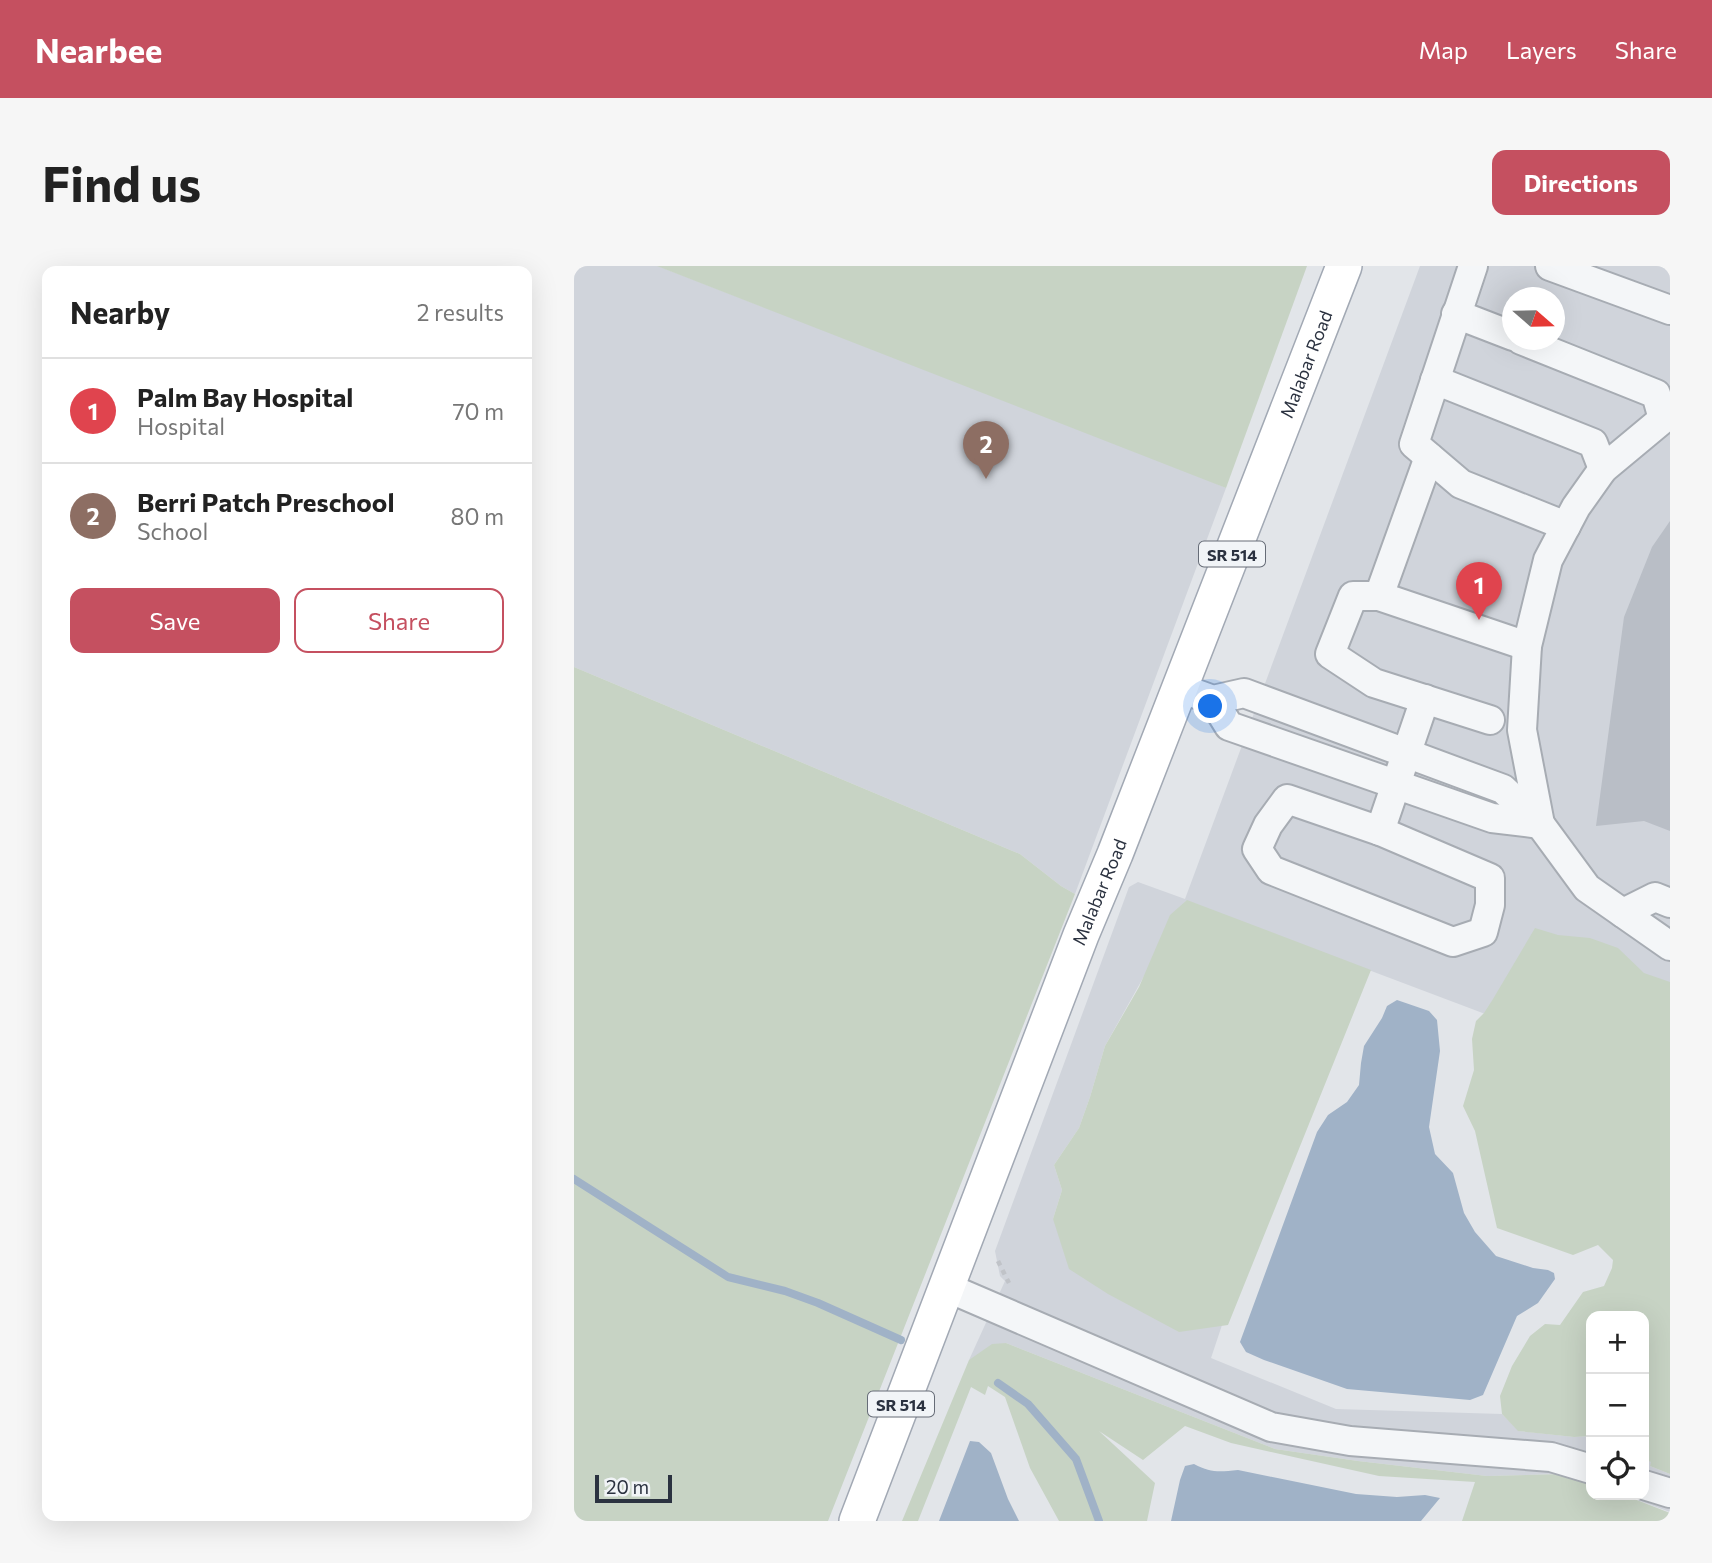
<!DOCTYPE html>
<html lang="en">
<head>
<meta charset="utf-8">
<style>
  body { margin:0; font-family:Commissioner,sans-serif; background:#f6f6f6; color:#222 }
  .controls { position:absolute; right:21px; bottom:21px; display:grid; overflow:hidden; border-radius:14px; box-shadow:0 7px 28px #0002 }
  .controls button { width:63px; height:63px; display:grid; place-items:center; padding:0; border:0; border-bottom:2px solid #e0e0e0; background:#fff; color:#222; font:35px sans-serif }
  .compass { position:absolute; left:928px; top:21px; width:63px; height:63px; border-radius:50%; background:#fff; box-shadow:0 7px 28px #0002; rotate:110deg }
  .scale { position:absolute; left:21px; bottom:18px; width:77px; box-sizing:border-box; padding-left:7px; border:4px solid #2b3240; border-top:0; font-size:19px; line-height:24px; white-space:nowrap; color:#2b3240; -webkit-text-stroke:5px #f1f4f7; paint-order:stroke }
  .you { position:absolute; left:637px; top:441px; width:24px; height:24px; margin:-18px; border:5px solid #fff; border-radius:50%; background:#1a73e8; box-shadow:0 0 0 10px #1a73e833 }
  .badge { display:grid; place-items:center; width:46px; height:46px; border-radius:50%; background:#c55060; color:#fff; font-size:23px; font-weight:700 }
  .pin { position:absolute; translate:-50% -58px; filter:drop-shadow(0 2px 4px #0008) }
  .pin::after { content:''; position:absolute; top:37px; width:24px; height:21px; background:inherit; clip-path:polygon(0 0,100% 0,50% 100%) }
  .list { margin:0; padding:0; list-style:none }
  h2 { display:flex; justify-content:space-between; align-items:center; height:91px; margin:0; padding:0 28px; font-size:30px }
  h2 small { font-size:23px; font-weight:400; color:#767676 }
  .list li { display:grid; grid-template-columns:46px 1fr auto; gap:21px; align-items:center; box-sizing:border-box; height:105px; padding:0 28px; border-top:2px solid #e0e0e0 }
  .list b { display:block; font-size:26px; white-space:nowrap }
  .list p { margin:0; font-size:23px; white-space:nowrap; color:#767676 }
  .list em { font-size:23px; font-style:normal; color:#767676 }
  .actions { display:flex; gap:14px; padding:21px 28px }
  .actions a { flex:1; padding:16px 0; border:2px solid #c55060; border-radius:14px; text-align:center; font-size:24px; color:#c55060 }
  .actions .main { background:#c55060; color:#fff }
  .icon { flex:none; width:38px; height:38px; fill:none; stroke:currentColor; stroke-width:2; stroke-linecap:round; stroke-linejoin:round }
  .map { position:relative; flex:none; width:1096px; height:1255px; overflow:hidden; border-radius:14px }
  header { display:flex; align-items:center; gap:42px; box-sizing:border-box; height:98px; padding:0 35px; background:#c55060; color:#fff }
  header strong { font-size:33px }
  nav { display:flex; gap:38px; margin-inline-start:auto; font-size:24px }
  .intro { display:flex; align-items:center; justify-content:space-between; box-sizing:border-box; height:168px; padding:0 42px }
  h1 { margin:0; font-size:49px }
  .button { padding:18px 32px; border-radius:14px; background:#c55060; color:#fff; font-size:24px; font-weight:700 }
  main { display:flex; gap:42px; padding:0 42px }
  aside { flex:1; background:#fff; border-radius:14px; box-shadow:0 7px 28px #0002 }
  .map>svg:first-child { display:block }
</style>
</head>
<body>
<header>
<strong>Nearbee</strong>
<nav><a>Map</a><a>Layers</a><a>Share</a></nav>
</header>
<div class="intro"><h1>Find us</h1><a class="button">Directions</a></div>
<main>
<aside>
<h2>Nearby<small>2 results</small></h2>
<ul class="list">
<li><span class="badge" style="background:#e0444e">1</span><div><b>Palm Bay Hospital</b><p>Hospital</p></div><em>70 m</em></li>
<li><span class="badge" style="background:#8d6e63">2</span><div><b>Berri Patch Preschool</b><p>School</p></div><em>80 m</em></li>
</ul>
<div class="actions"><a class="main">Save</a><a>Share</a></div>
</aside>
<div class="map">
<svg width="1096" height="1255" viewBox="0 0 1096 1255">
  <rect width="100%" height="100%" fill="#e2e5e9"/>
  <!-- built -->
  <g fill="#d0d4db" fill-rule="evenodd">
    <polygon points="0,0 84,0 625,210 652,222 501,628 487,620 446,588 0,401"/>
    <path d="M846,0H1096V736L943,760L612,635L531,780L516,831L505,862L480,899L488,924L479,953L648,1059L637,1092L762,1143L928,1148L945,1165L1000,1171L1017,1170V1217L989,1208L913,1210L784,1195L701,1183L432,1077L395,1094L431,1015L426,1010L421,985L555,621L564,616L611,633ZM939,32H981V74H939Z"/>
    <polygon points="1070,1194 1078,1196 1076,1200 1096,1208 1096,1246 1050,1229 1070,1229"/>
  </g>
  <!-- green -->
  <g fill="#c7d3c4">
    <polygon points="83,0 733,0 652,222"/>
    <polygon points="0,401 446,588 487,620 501,628 254,1255 0,1255"/>
    <polygon points="613,634 797,704 654,1059 605,1066 534,1028 495,1003 479,953 488,924 480,899 505,862 516,831 531,780 565,721 596,649"/>
    <polygon points="961,662 984,669 1016,672 1044,682 1070,707 1096,716 1096,1208 1076,1200 1077,1196 1070,1194 1070,1050 1017,1050 1017,1170 1000,1171 944,1165 928,1148 926,1130 938,1100 956,1070 971,1058 986,1059 1009,1026 1030,1020 1038,1002 1039,994 1024,979 999,989 923,962 901,865 889,840 900,804 898,773 902,755 910,747 919,733"/>
    <polygon points="432,1077 701,1183 784,1195 913,1210 989,1208 1017,1217 1017,1229 1050,1229 1096,1247 1096,1255 888,1255 901,1216 805,1210 657,1177 611,1160 569,1194 525,1165 581,1217 573,1255 485,1255 456,1202 431,1131 414,1120 411,1129 397,1121 344,1255 328,1255 395,1094 418,1078"/>
  </g>
  <!-- water -->
  <g fill="#a0b2c7">
    <polygon points="823,734 855,745 863,754 866,785 855,861 861,888 879,907 890,947 901,966 922,990 959,1002 974,1004 980,1007 981,1013 964,1037 943,1050 909,1129 896,1134 773,1123 690,1094 672,1086 666,1076 743,866 754,849 773,836 785,819 787,797 790,780 808,752 813,740"/>
    <polygon points="396,1175 405,1176 417,1187 434,1233 445,1255 365,1255"/>
    <path d="M620,1198C637,1207 645,1206 664,1204L782,1228L823,1231L851,1229L866,1232L847,1255H597L606,1214L611,1200Z"/>
  </g>
  <g fill="none" stroke-linecap="round" stroke-linejoin="round">
    <!-- stream -->
    <g stroke="#a0b2c7" stroke-width="8">
      <polyline points="0,913 154,1011 211,1025 244,1037 327,1074"/>
      <polyline points="424,1117 454,1138 502,1193 525,1255"/>
    </g>
  </g>
  <!-- building -->
  <polygon fill="#b9bec6" points="1096,255 1096,565 1070,555 1022,560 1050,351 1078,281"/>
  <g fill="none" stroke-linecap="round" stroke-linejoin="round">
    <!-- minor casing -->
    <g stroke="#a7acb3" stroke-width="32">
      <g id="minor">
        <polyline points="899,0 840,178 887,218 992,260"/>
        <polyline points="976,0 1096,44"/>
        <polyline points="882,48 939,70"/>
        <polyline points="947,74 1082,128 1089,153"/>
        <polyline points="861,114 1019,177 1029,203"/>
        <polyline points="805,330 855,191"/>
        <polyline points="606,422 639,434 670,427 929,523 966,558 1013,622 1096,680"/>
        <polyline points="639,434 655,460 918,552 966,558"/>
        <polyline points="916,454 800,417 756,388 779,330 805,330 953,380"/>
        <polygon points="713,533 806,565 916,612 916,639 909,666 879,676 697,604 683,583 694,559"/>
        <polyline points="966,558 948,464 953,380 974,294 1002,241 1029,203 1089,153 1096,150"/>
        <polyline points="806,565 851,433"/>
        <polyline points="1049,647 1081,631 1096,637"/>
        <polyline points="372,1021 697,1161 776,1175 977,1191 1017,1203"/>
        <polyline points="1070,1219 1096,1227"/>
      </g>
    </g>
    <!-- major casing -->
    <g stroke="#a2a9b4" stroke-width="38">
      <g id="major">
        <path id="s1" d="M283,1255L507,669L541,588L770,0"/>
      </g>
    </g>
    <!-- path -->
    <polyline stroke="#c0c3c8" stroke-width="4.5" stroke-dasharray="5 5" stroke-linecap="butt" points="424,995 435,1017"/>
    <!-- minor -->
    <use href="#minor" stroke="#f4f6f8" stroke-width="28"/>
    <!-- major -->
    <use href="#major" stroke="#fff" stroke-width="35"/>
  </g>
  <g text-anchor="middle" dominant-baseline="central" stroke-width="7" stroke-linejoin="round" paint-order="stroke">
    <!-- shield labels -->
    <g fill="#f1f4f7" stroke="#666c77" stroke-width="2">
      <rect x="625" y="275.5" width="66" height="25" rx="5"/>
      <rect x="294" y="1125.5" width="66" height="25" rx="5"/>
    </g>
    <g font-size="16" font-weight="bold" fill="#2b3240">
      <text x="658" y="288">SR 514</text>
      <text x="327" y="1138">SR 514</text>
    </g>
    <!-- street labels -->
    <g font-size="18" fill="#2b3240" stroke="#f1f4f7">
      <text stroke="none"><textPath href="#s1" startOffset="1241">Malabar Road</textPath></text>
      <text stroke="none"><textPath href="#s1" startOffset="674">Malabar Road</textPath></text>
    </g>
  </g>
</svg>
<div class="controls">
<button>+</button>
<button>−</button>
<button><svg class="icon" aria-label="locate" viewBox="0 0 24 24"><circle cx="12" cy="12" r="6"/><path d="M12 2v4M12 18v4M2 12h4M18 12h4"/></svg></button>
</div>
<svg class="compass" viewBox="-18 -18 36 36"><path d="M0-13l5 13h-10z" fill="#e53935"/><path d="M0 13l5-13h-10z" fill="#767676"/></svg>
<div class="scale">20 m</div>
<div class="you"></div>
<div class="pin badge" style="left:905px;top:354px;background:#e0444e">1</div>
<div class="pin badge" style="left:412px;top:213px;background:#8d6e63">2</div>
</div>
</main>
</body>
</html>
